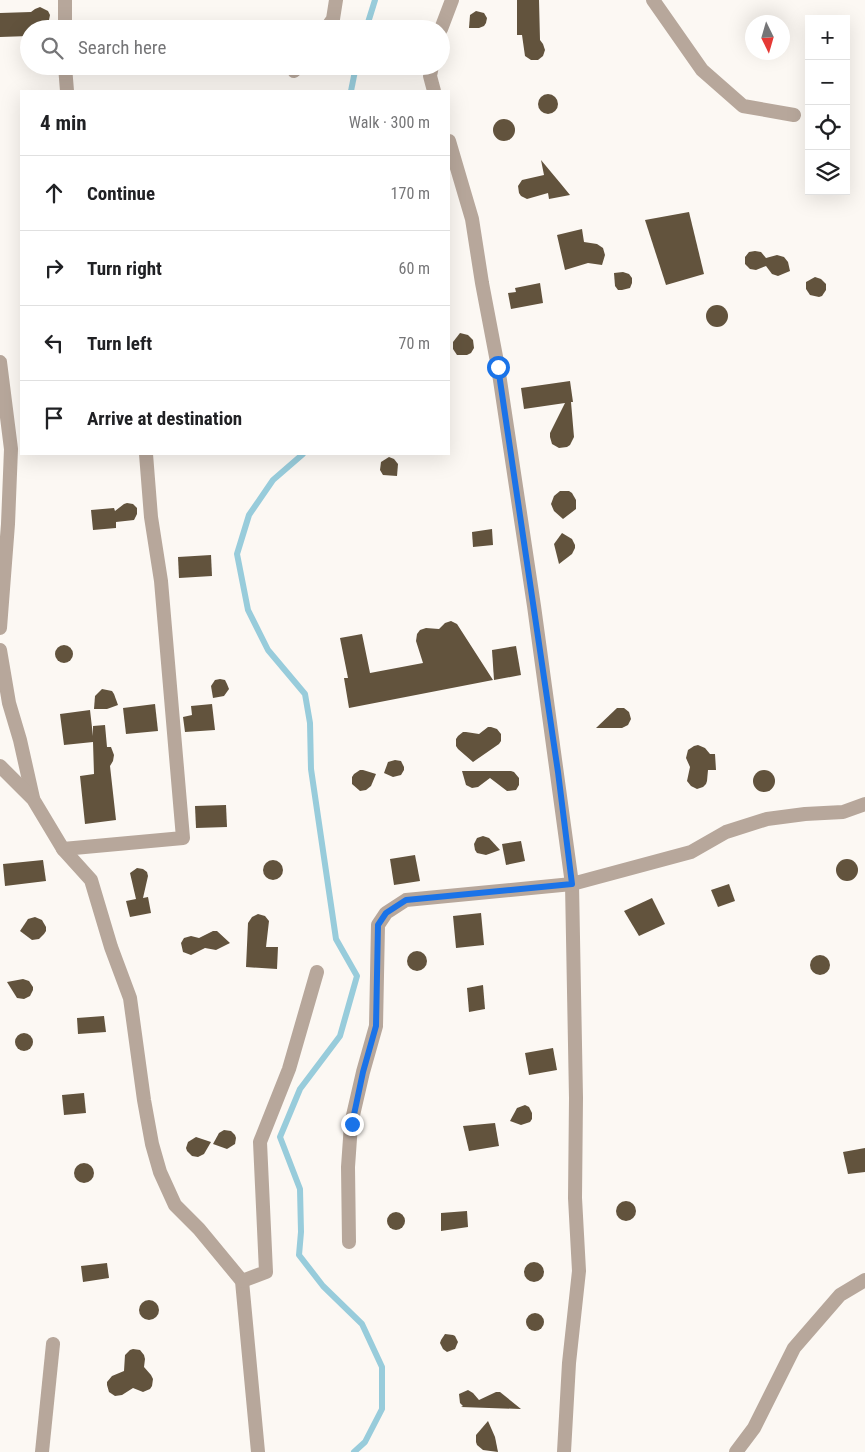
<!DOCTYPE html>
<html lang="en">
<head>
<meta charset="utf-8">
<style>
  body { margin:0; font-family:"Roboto Condensed",sans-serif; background:#f2f2f2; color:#202124 }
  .controls { position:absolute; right:15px; top:15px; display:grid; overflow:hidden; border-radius:0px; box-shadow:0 5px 20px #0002 }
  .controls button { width:45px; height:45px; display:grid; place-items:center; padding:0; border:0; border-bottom:1px solid #e0e0e0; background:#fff; color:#202124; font:25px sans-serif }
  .compass { position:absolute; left:745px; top:15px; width:45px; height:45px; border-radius:50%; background:#fff; box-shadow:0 5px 20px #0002; rotate:175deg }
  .stop { position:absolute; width:15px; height:15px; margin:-11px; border:4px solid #1a73e8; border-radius:50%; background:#fff }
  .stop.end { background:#1a73e8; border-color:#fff; box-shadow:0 1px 5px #0008 }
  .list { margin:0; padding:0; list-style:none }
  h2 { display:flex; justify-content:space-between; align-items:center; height:65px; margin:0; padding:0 20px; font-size:21px }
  h2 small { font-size:16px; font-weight:400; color:#757577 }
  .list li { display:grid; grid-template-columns:32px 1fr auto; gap:15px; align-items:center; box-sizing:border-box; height:75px; padding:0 20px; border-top:1px solid #e0e0e0 }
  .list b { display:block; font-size:19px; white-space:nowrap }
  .list em { font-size:16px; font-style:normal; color:#757577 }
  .icon { flex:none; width:28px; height:28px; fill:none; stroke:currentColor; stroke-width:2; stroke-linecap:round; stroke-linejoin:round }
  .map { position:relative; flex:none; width:865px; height:1452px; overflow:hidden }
  .search { position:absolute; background:#fff; box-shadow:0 5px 20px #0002; left:20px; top:20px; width:430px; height:55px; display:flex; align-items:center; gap:12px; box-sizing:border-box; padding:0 18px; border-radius:28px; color:#757577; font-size:19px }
  .panel { position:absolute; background:#fff; box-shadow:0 5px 20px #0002; left:20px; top:90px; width:430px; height:365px; border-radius:0px }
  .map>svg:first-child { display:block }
</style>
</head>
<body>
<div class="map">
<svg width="865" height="1452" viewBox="0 0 865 1452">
  <rect width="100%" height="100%" fill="#fcf8f3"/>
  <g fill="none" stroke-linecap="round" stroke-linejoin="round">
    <!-- stream -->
    <g stroke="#98ccdb" stroke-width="6">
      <polyline points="366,29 375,0"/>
      <polyline points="351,91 356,66"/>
      <polyline points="303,454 273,480 249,515 237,554 248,610 268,650 305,694 310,723 311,769 336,939 357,976 340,1036 300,1089 280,1137 300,1189 301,1232 299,1255 323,1286 362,1324 382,1367 382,1409 365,1442 354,1452"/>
    </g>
  </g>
  <!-- building -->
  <g fill="#62533d">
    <polygon points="517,0 539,0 540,40 543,44 545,50 543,56 538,60 531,60 525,56 522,35 517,35"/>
    <polygon points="40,7 48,11 50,15 49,20 45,24 35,29 29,29 29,36 0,37 0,13 31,12 35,9"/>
    <polygon points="476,11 484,13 487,18 486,23 484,26 479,28 469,28 470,15"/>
    <circle cx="548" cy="104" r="10"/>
    <circle cx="504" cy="130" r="11"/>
    <polygon points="541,160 561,184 570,195 549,199 548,193 527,199 521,196 519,193 518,186 522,180 544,175"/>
    <polygon points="689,212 704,274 666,285 645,220"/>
    <polygon points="582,229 584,242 597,244 603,248 605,255 602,265 588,263 565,270 557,235"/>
    <polygon points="755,251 761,252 766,258 777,255 784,257 788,262 790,271 778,276 772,274 766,266 756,270 750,269 745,264 745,257 749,252"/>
    <polygon points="623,272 629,274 632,278 632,283 630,288 622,290 618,290 615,286 614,273"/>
    <polygon points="815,277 821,279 826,284 826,290 822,296 819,297 810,295 806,289 806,282"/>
    <polygon points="540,283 543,303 511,309 508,293 516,292 515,288"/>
    <circle cx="717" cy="316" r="11"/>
    <polygon points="460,333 468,335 473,340 474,348 471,353 467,355 457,355 453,349 453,342"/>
    <polygon points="570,381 573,402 571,402 574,437 570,445 567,447 559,448 552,444 550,437 550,433 565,403 524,409 521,388"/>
    <polygon points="389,457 394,459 398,464 397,476 383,475 380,470 381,462"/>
    <polygon points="560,491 569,491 572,493 576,500 576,509 563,519 554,511 551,504 554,496"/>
    <polygon points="127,503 133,504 137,508 137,514 134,520 116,522 116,528 93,530 91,510 114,508 115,511 124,504"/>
    <polygon points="492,529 493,545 473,547 472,532"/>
    <polygon points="562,533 572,539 575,545 575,548 572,554 559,564 554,544"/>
    <polygon points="211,555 212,576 179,578 178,557"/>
    <polygon points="451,621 457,624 493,680 349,708 344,678 348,678 340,638 362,634 370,673 423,663 416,641 417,634 420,630 426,628 439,629 445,623"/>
    <circle cx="64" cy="654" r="9"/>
    <polygon points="516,646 521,675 494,680 492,650"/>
    <polygon points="220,679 225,680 227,684 229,689 224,696 213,698 211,686 215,680"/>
    <polygon points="102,689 112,691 114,694 118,705 107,709 94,709 95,696"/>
    <polygon points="155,704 158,731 126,734 123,708"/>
    <polygon points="212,704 215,730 185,732 183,717 192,715 191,706"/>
    <polygon points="617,708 624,708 629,712 631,719 628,725 622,728 596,728"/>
    <polygon points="90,710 93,736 93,726 105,725 107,747 111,747 114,755 113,761 110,766 116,820 85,824 80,776 94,774 93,742 64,745 60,714"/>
    <polygon points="488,727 491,727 497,729 501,734 501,741 499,744 473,762 458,749 456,746 456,739 458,736 463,732 466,732 479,734"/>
    <polygon points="698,745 705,748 710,754 715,754 716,770 708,770 707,781 706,784 703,787 697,789 691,786 687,781 690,767 686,758 688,750 694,746"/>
    <polygon points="395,760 401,761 404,767 404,770 401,775 393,777 384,773 388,762"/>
    <polygon points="360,770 363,770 376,774 371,786 366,790 360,791 352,784 352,777 354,774"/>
    <circle cx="764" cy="781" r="11"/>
    <polygon points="462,771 511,771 514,772 519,778 519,785 516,790 507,791 490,778 478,787 472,788 466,785"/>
    <polygon points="226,805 227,827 196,828 195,806"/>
    <polygon points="483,836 489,838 500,850 486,855 477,853 475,850 474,844 477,838"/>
    <polygon points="521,841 525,861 506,865 502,844"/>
    <polygon points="415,855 420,881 394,885 390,859"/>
    <circle cx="847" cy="870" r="11"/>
    <polygon points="43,860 46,881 5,886 3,864"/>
    <circle cx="273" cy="870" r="10"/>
    <polygon points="137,868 143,869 147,872 148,876 143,898 148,897 151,913 130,917 126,901 136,899 130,873"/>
    <polygon points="729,884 735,901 718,907 711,890"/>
    <polygon points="652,898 665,924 639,936 624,911"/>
    <polygon points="481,913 484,945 456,948 453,916"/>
    <polygon points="258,914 265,916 269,921 266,947 278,947 277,969 246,967 248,923 252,917"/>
    <polygon points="35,917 42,920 46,927 46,931 44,934 39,939 32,940 20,931 28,919"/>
    <polygon points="213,931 217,931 230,943 216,950 205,948 191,955 183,952 181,943 184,938 191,936 199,938"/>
    <circle cx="417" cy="961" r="10"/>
    <circle cx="820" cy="965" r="10"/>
    <polygon points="23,979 29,981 33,987 33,990 30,996 24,999 17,998 7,982"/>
    <polygon points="483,985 485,1009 469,1012 467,988"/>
    <polygon points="104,1016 106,1032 78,1034 77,1018"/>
    <circle cx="24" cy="1042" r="9"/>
    <polygon points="553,1048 557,1070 529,1075 525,1053"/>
    <polygon points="84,1093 86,1113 64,1115 62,1095"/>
    <polygon points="525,1105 529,1107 532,1113 532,1119 530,1122 521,1125 510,1121 517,1108"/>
    <polygon points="495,1123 499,1146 469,1151 463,1126"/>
    <polygon points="224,1130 231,1131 235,1135 236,1138 235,1144 227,1149 213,1144 219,1133"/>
    <polygon points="196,1137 211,1142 204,1154 198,1157 192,1156 187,1151 186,1148 188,1142"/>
    <polygon points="865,1148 865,1172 848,1174 843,1152"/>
    <circle cx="84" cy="1173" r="10"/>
    <circle cx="626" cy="1211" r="10"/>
    <polygon points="467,1211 468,1227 441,1231 441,1213"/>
    <circle cx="396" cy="1221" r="9"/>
    <circle cx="534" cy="1272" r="10"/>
    <polygon points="107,1263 109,1278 83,1282 81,1266"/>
    <circle cx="149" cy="1310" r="10"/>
    <circle cx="535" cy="1322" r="9"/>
    <polygon points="445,1334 453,1335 455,1336 458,1342 455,1349 447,1352 443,1349 440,1343 441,1340"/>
    <polygon points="133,1349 140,1350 144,1355 145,1359 144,1367 151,1375 153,1379 152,1386 150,1389 143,1392 133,1388 122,1395 115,1396 109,1392 107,1385 107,1382 112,1376 124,1371 125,1355 130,1350"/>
    <polygon points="468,1390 473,1393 479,1400 496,1392 500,1392 521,1409 461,1407 463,1406 460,1403 459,1394"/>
    <polygon points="488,1421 495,1437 498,1452 483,1450 477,1445 476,1442 476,1435"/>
  </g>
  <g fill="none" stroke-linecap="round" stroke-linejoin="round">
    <!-- minor -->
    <g stroke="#b7a79b" stroke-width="14">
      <polyline points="65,0 65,29"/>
      <polyline points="653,0 702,70 743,106 794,115"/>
      <polyline points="326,29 333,19 336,0"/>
      <polyline points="441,29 452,0"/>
      <polyline points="65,66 67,91"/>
      <polyline points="432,66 430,76 434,91"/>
      <polyline points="294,71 298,66"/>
      <polyline points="449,141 472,219 482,283 498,367 534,606 572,884 576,1098 575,1198 579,1271 569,1363 564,1452"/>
      <polyline points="0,362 11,449 8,524 0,628"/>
      <polyline points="0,650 9,703 20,740 33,798"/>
      <polyline points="0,766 33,799 63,849 91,880 111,947 130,998 144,1100 152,1144 160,1172 175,1205 199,1229 242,1281 258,1452"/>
      <polyline points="63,849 183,838 161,581 151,517 146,454"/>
      <polyline points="349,1242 348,1167 351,1124 363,1072 376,1026 378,925 386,913 406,900 572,884 691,852 726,832 767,819 805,814 843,812 865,804"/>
      <polyline points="242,1281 266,1272 260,1142 289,1069 317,972"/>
      <polyline points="42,1452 53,1344"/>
      <polyline points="736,1452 754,1428 794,1348 840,1295 865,1280"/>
    </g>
  </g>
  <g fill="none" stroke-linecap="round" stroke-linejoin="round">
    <!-- route -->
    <polyline stroke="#1a73e8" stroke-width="6" points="352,1124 363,1072 376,1026 378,925 386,913 406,900 572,884 558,772 498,367"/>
  </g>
</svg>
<div class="controls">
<button>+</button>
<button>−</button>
<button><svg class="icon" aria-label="locate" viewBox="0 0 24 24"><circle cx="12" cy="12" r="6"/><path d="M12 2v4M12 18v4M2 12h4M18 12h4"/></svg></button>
<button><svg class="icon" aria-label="layers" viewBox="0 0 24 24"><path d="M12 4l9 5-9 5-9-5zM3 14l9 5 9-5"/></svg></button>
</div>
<svg class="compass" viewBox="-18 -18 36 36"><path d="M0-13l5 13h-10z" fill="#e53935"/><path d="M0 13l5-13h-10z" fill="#757577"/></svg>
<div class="stop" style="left:498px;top:367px"></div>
<div class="stop end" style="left:352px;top:1124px"></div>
<div class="search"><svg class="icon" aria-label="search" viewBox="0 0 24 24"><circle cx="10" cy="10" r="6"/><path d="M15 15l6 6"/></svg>Search here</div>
<section class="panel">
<h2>4 min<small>Walk · 300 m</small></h2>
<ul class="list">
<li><svg class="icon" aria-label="ahead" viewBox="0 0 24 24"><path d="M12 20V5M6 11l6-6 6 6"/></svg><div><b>Continue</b></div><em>170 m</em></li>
<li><svg class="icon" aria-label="right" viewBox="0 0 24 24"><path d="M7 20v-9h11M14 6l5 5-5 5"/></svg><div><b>Turn right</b></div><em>60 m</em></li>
<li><svg class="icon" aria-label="left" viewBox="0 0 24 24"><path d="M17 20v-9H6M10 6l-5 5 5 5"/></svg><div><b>Turn left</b></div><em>70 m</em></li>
<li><svg class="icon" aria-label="arrive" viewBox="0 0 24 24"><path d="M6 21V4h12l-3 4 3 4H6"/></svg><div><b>Arrive at destination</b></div></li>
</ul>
</section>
</div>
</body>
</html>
